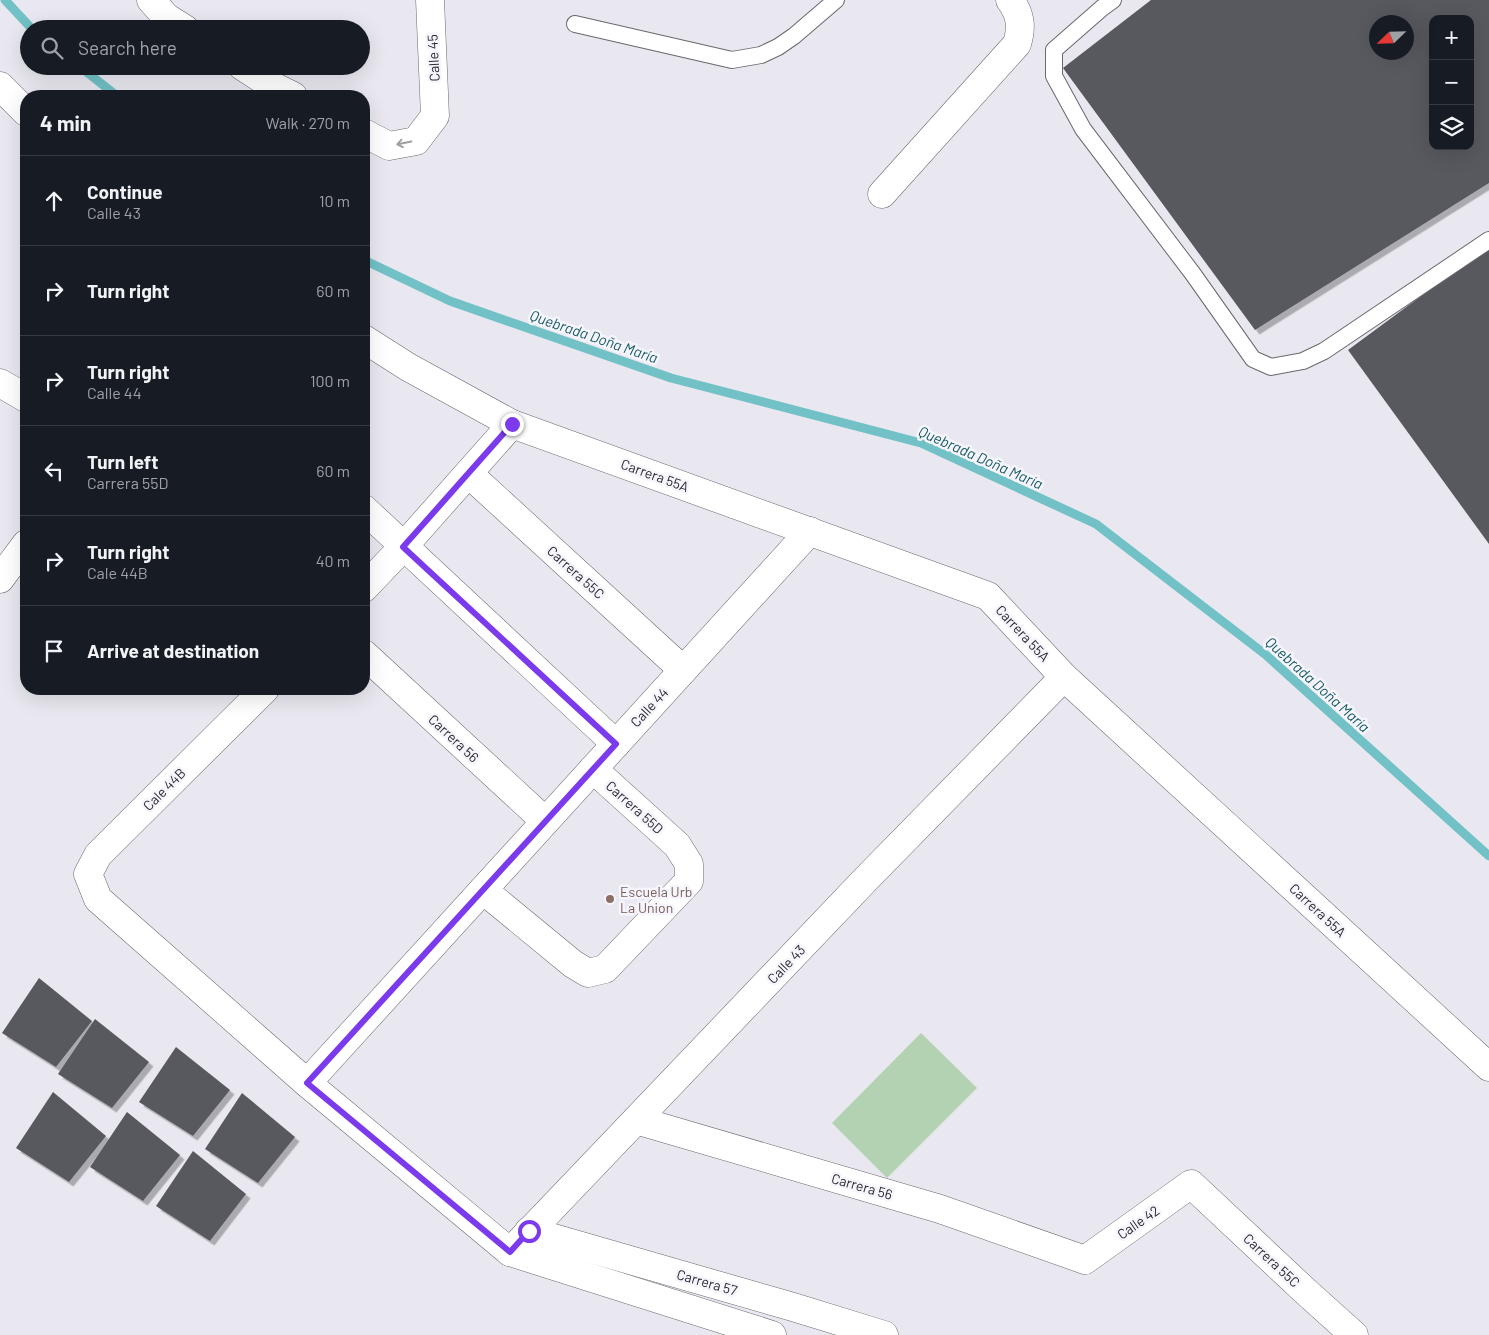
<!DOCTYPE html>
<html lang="en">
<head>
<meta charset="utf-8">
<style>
  body { margin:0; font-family:Barlow,sans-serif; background:#242831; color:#f1f3f6 }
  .controls { position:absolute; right:15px; top:15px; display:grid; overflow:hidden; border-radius:10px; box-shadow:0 5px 20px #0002 }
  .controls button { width:45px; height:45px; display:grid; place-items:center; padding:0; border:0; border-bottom:1px solid #363941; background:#171b24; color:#f1f3f6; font:25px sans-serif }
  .compass { position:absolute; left:1369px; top:15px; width:45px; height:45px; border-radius:50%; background:#171b24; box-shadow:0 5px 20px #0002; rotate:247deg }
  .stop { position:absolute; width:15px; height:15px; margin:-11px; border:4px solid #7c3aed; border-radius:50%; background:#fff }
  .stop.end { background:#7c3aed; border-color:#fff; box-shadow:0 1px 5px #0008 }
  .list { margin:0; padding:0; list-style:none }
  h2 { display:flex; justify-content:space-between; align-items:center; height:65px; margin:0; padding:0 20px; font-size:21px }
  h2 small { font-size:16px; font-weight:400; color:#9ea1a6 }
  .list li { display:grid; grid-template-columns:32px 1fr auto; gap:15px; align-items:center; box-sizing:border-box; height:90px; padding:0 20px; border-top:1px solid #363941 }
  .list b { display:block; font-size:19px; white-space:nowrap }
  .list p { margin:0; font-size:16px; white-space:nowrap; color:#9ea1a6 }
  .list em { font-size:16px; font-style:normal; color:#9ea1a6 }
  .icon { flex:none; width:28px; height:28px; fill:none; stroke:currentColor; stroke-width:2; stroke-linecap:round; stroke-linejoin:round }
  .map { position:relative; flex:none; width:1489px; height:1335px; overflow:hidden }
  .search { position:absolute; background:#171b24; box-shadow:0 5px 20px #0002; left:20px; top:20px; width:350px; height:55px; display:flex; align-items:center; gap:12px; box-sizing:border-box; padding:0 18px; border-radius:28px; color:#9ea1a6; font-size:19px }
  .panel { position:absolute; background:#171b24; box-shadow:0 5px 20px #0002; left:20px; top:90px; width:350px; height:605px; border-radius:20px }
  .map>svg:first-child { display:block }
</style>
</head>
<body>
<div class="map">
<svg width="1489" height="1335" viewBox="0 0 1489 1335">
  <defs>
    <filter id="shadow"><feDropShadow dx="4.5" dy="4.5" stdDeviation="0" flood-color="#0004"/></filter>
  </defs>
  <rect width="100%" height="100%" fill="#e9e8f0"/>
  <!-- green -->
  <polygon fill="#b3d2b2" points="921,1033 977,1088 887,1178 832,1123"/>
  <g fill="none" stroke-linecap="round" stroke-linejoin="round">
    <!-- stream -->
    <g stroke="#71c1c6" stroke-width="9">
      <polyline points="5,0 32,29"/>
      <polyline points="79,66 117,96"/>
      <polyline points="364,260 450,301 671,378 921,443 1096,524 1266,655 1489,856"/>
    </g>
  </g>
  <!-- building -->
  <g fill="#58585f" fill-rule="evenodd" filter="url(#shadow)">
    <path d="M1151,0H1489V183L1255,330L1063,68ZM1433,19H1470V146H1433ZM1376,22H1406V52H1376Z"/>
    <polygon points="1489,246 1489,544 1348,350"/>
    <polygon points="39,978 92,1021 56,1067 2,1033"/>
    <polygon points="95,1019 149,1062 112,1108 58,1074"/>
    <polygon points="176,1047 230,1090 193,1136 139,1102"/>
    <polygon points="53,1092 106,1136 69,1182 16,1148"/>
    <polygon points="242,1093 295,1137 258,1183 205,1149"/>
    <polygon points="127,1112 180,1155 143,1201 90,1167"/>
    <polygon points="193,1151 246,1194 210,1241 156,1206"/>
  </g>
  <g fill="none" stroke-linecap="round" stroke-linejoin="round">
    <!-- service casing -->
    <g stroke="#69686f" stroke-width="18">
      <g id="service">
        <polyline points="1113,0 1102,8 1054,50 1054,76 1083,129 1193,274 1253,359 1271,367 1303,361 1324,351 1489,240"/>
        <polyline points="575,24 732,60 761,55 778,47 794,36 836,0"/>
      </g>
    </g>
    <!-- minor casing -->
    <g stroke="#69686f" stroke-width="29">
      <g id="minor">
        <polyline points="151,0 166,17 185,29"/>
        <polyline points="242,66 273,86 293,96"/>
        <polyline points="364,133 389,146 416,141 435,116 430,0"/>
        <path d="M882,194L1017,44C1022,27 1021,15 1010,0"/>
        <polyline points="0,383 26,398"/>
        <polyline points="469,474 683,670"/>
        <polyline points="364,509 616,744"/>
        <polyline points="0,579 26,544"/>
        <polyline points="364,588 403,547 512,424"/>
        <polyline points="364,654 545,821"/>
        <polyline points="265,689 98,855 88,874 98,899 307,1083 510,1252 772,1335"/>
        <polyline points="483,890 573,964 588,973 605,969 689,881 689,864 677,845 593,769"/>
        <polyline points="307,1083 810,531"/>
        <polyline points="636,1120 940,1209 1085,1260 1191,1184 1304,1290 1354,1335"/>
        <polyline points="529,1231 793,1307 884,1335"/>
        <polyline points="510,1252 866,879 1064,677"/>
      </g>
    </g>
    <!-- tertiary casing -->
    <g stroke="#69686f" stroke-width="29">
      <g id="tertiary">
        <polyline points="0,86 26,112"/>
        <polyline points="364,339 408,367 512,424 988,596 1064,677 1489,1067"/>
      </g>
    </g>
    <!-- service -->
    <use href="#service" stroke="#fff" stroke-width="16"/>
    <!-- minor -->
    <use href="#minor" stroke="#fff" stroke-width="28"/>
    <!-- tertiary -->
    <use href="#tertiary" stroke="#fff" stroke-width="28"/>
  </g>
  <!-- one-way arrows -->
  <defs><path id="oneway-shaft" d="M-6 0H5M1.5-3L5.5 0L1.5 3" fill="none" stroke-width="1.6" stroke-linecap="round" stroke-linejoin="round" transform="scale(1.25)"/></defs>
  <use stroke="#a09fa0" href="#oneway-shaft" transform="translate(404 143) rotate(169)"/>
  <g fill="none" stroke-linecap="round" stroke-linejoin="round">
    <!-- route -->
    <polyline stroke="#7c3aed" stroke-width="6" points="512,424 403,547 616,744 307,1083 510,1252 529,1231"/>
  </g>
  <!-- markers -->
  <circle fill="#8d6e63" stroke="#f6f5fe" stroke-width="2" cx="610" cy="899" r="5"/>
  <g text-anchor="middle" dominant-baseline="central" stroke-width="5" stroke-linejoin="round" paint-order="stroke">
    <!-- street labels -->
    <g font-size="14" fill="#2b2a2d" stroke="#f6f5fe">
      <text transform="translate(433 58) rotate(-93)">Calle 45</text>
      <text transform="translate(655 475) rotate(20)">Carrera 55A</text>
      <text transform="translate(576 572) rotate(42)">Carrera 55C</text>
      <text transform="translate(1023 633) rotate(47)">Carrera 55A</text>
      <text transform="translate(649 707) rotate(-47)">Calle 44</text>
      <text transform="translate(454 738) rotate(43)">Carrera 56</text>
      <text transform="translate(164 789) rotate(-45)">Cale 44B</text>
      <text transform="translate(635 807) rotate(42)">Carrera 55D</text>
      <text transform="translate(1318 910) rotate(43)">Carrera 55A</text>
      <text transform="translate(786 964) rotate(-46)">Calle 43</text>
      <text transform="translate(862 1186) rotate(16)">Carrera 56</text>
      <text transform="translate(1138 1222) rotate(-35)">Calle 42</text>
      <text transform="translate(1272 1260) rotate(43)">Carrera 55C</text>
      <text transform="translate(707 1282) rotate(16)">Carrera 57</text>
    </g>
    <!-- education labels -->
    <g font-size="14" fill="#785e54" stroke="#f6f5fe" text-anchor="start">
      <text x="620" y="891">Escuela Urb<tspan x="620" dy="16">La Union</tspan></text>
    </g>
    <!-- water labels -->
    <g font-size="15" font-style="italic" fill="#185c61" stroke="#f6f5fe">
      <text transform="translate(594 336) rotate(19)">Quebrada Doña María</text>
      <text transform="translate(981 457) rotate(24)">Quebrada Doña María</text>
      <text transform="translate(1318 684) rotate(42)">Quebrada Doña María</text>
    </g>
  </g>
</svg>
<div class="controls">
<button>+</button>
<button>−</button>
<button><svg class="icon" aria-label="layers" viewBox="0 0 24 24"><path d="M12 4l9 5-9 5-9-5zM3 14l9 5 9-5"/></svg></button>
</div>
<svg class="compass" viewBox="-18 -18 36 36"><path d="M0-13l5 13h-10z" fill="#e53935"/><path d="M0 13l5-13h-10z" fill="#9ea1a6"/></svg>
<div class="stop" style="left:529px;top:1231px"></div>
<div class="stop end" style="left:512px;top:424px"></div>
<div class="search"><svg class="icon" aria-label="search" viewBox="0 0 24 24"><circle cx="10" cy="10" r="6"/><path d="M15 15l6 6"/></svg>Search here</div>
<section class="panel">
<h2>4 min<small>Walk · 270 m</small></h2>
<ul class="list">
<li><svg class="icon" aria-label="ahead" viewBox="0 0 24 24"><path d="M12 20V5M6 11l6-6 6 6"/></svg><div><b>Continue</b><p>Calle 43</p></div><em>10 m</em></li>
<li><svg class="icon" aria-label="right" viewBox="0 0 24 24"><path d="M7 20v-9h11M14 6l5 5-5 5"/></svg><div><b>Turn right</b></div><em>60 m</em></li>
<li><svg class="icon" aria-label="right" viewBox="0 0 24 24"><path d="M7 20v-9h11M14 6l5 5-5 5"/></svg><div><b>Turn right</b><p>Calle 44</p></div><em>100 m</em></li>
<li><svg class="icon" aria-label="left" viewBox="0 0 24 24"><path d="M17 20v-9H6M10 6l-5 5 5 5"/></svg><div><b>Turn left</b><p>Carrera 55D</p></div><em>60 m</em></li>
<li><svg class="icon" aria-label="right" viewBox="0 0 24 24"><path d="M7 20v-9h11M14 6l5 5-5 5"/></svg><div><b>Turn right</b><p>Cale 44B</p></div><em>40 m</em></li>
<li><svg class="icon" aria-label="arrive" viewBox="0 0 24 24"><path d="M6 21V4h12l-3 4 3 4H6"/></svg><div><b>Arrive at destination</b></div></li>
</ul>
</section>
</div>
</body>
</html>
